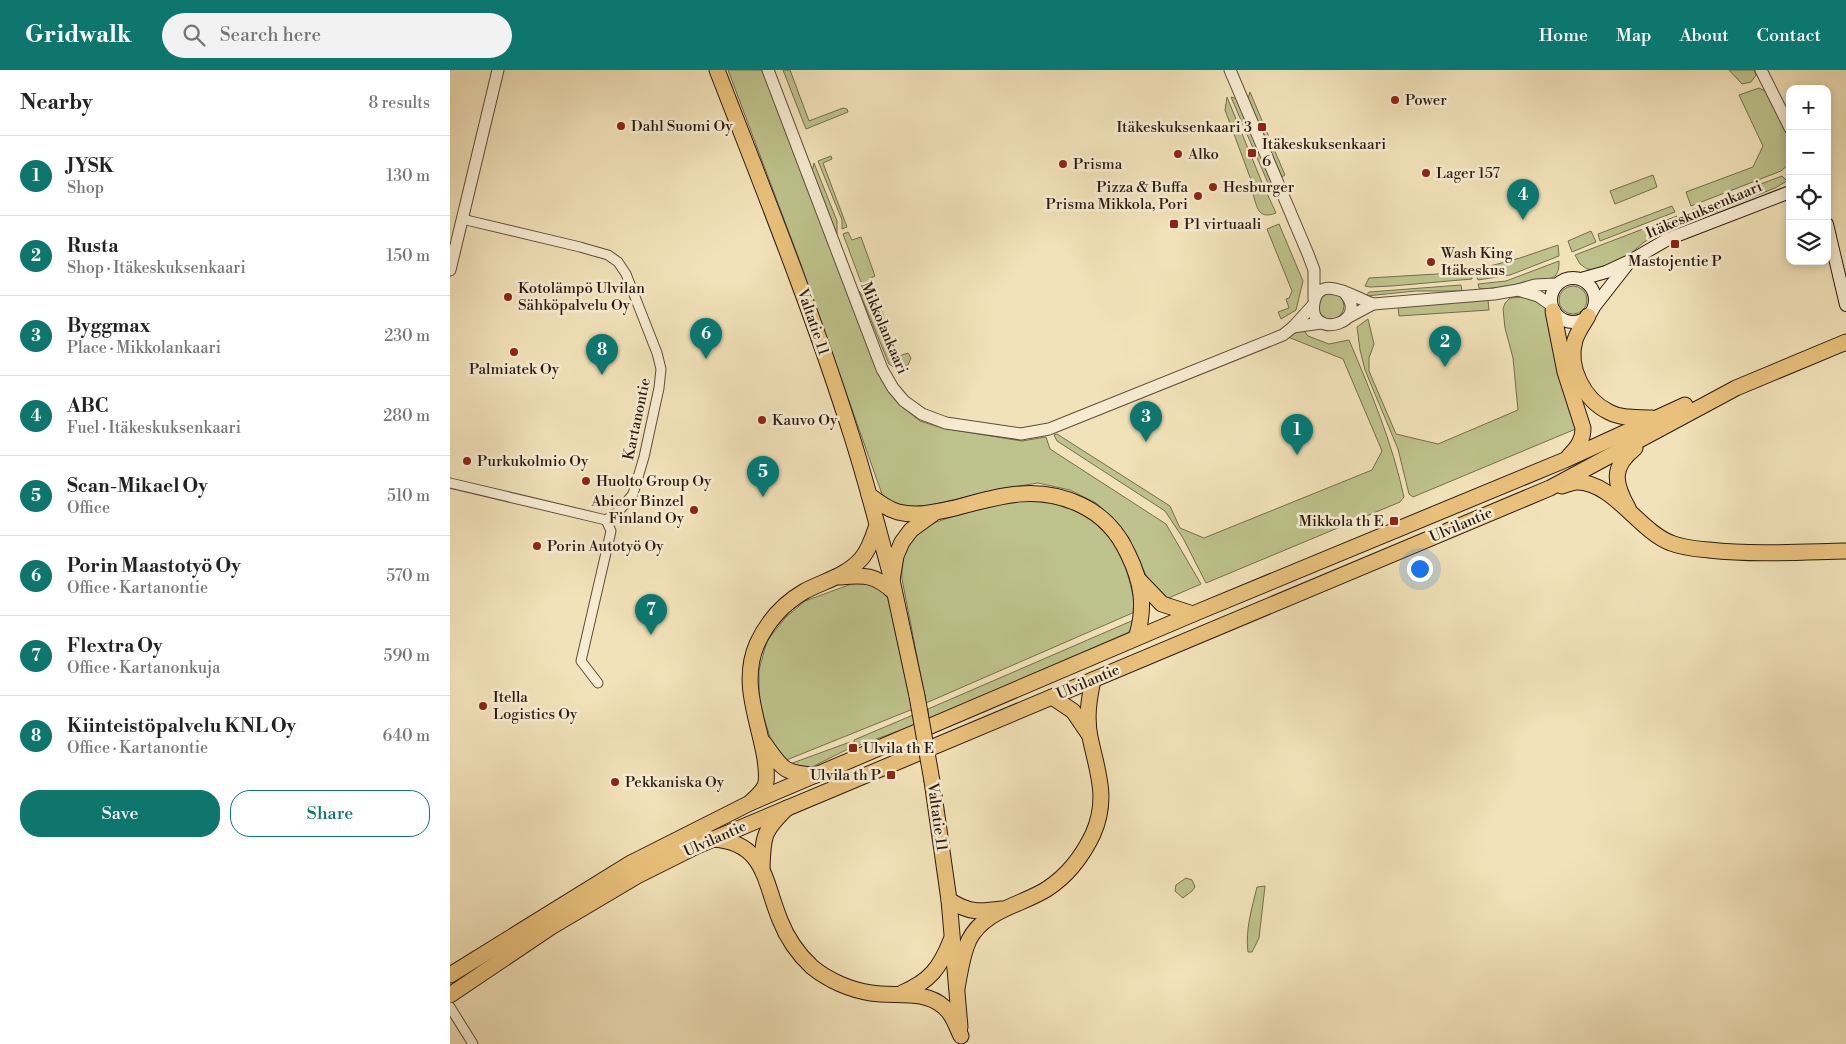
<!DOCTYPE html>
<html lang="en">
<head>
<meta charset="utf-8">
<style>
  body { margin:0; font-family:"Libre Bodoni",serif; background:#f2f2f2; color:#222 }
  .controls { position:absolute; right:15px; top:15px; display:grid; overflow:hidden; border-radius:10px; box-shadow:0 2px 8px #0003 }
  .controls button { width:45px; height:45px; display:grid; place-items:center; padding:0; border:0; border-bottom:1px solid #e0e0e0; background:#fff; color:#222; font:25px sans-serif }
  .you { position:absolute; left:969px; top:498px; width:18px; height:18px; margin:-12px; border:4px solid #fff; border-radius:50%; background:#1a73e8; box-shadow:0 0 0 8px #1a73e833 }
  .badge { display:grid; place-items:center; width:32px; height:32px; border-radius:50%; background:#0f766e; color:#fff; font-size:16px; font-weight:700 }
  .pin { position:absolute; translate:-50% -41px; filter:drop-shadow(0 1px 2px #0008) }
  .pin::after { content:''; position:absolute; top:26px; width:18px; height:15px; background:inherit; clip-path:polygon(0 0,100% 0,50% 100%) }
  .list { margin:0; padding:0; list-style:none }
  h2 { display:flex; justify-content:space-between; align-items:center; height:65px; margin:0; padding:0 20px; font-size:21px }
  h2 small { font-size:16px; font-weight:400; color:#767676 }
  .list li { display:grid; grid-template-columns:32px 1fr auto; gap:15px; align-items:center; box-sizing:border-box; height:80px; padding:0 20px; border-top:1px solid #e0e0e0 }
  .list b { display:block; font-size:19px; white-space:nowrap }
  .list p { margin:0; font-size:16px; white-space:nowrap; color:#767676 }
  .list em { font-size:16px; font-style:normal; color:#767676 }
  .actions { display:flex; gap:10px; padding:15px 20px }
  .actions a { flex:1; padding:11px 0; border:1px solid #0f766e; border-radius:20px; text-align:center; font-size:18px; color:#0f766e }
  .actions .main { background:#0f766e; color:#fff }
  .icon { flex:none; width:28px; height:28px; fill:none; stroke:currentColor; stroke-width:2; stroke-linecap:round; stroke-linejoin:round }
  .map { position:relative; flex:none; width:1396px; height:974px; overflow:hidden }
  header { display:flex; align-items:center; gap:30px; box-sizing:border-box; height:70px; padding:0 25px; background:#0f766e; color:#fff }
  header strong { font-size:24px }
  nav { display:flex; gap:28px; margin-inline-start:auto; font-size:18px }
  .search { width:350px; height:45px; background:#f2f2f2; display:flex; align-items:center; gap:12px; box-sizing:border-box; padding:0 18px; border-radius:28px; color:#767676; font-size:19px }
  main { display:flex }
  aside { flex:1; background:#fff }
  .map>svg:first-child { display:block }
</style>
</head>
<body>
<header>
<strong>Gridwalk</strong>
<div class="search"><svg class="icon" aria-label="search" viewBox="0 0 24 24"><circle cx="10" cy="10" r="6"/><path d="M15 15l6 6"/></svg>Search here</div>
<nav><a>Home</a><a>Map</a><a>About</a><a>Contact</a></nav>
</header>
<main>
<aside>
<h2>Nearby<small>8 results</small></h2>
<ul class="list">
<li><span class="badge">1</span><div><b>JYSK</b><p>Shop</p></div><em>130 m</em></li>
<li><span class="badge">2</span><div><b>Rusta</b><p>Shop · Itäkeskuksenkaari</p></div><em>150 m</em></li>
<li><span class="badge">3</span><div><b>Byggmax</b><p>Place · Mikkolankaari</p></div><em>230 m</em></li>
<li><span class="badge">4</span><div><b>ABC</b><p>Fuel · Itäkeskuksenkaari</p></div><em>280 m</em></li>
<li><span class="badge">5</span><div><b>Scan-Mikael Oy</b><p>Office</p></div><em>510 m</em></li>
<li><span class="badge">6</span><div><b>Porin Maastotyö Oy</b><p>Office · Kartanontie</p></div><em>570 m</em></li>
<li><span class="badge">7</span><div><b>Flextra Oy</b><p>Office · Kartanonkuja</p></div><em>590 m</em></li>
<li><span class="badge">8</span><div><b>Kiinteistöpalvelu KNL Oy</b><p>Office · Kartanontie</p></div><em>640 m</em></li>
</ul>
<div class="actions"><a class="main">Save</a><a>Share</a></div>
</aside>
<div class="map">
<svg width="1396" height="974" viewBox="0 0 1396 974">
  <rect width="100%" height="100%" fill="#f2e2b9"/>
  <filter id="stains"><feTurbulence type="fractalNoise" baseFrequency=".004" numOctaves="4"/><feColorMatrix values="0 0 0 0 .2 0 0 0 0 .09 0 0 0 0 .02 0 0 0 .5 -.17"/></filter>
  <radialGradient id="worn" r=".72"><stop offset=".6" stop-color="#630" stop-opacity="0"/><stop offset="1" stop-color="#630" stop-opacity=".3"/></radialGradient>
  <!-- green -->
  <g fill="#bec28c" stroke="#756e4e">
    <polygon points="278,0 313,0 432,308 441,324 451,336 470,351 492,358 572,371 596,367 600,379 716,454 751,514 714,530 700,514 679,468 666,451 646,433 620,420 588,413 550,419 468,438 451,438 433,427 349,189"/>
    <polygon points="333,0 340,0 359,51 393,38 397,39 398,42 356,59"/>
    <polygon points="1279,0 1304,0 1306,5 1301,12 1292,14"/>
    <polygon points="1309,18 1317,22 1340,68 1340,93 1331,101 1241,136 1236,122 1303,97 1313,76 1289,25"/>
    <polygon points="800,22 835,105 832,107 798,28"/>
    <polygon points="777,27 813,115 804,118 775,40"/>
    <polygon points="781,27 788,29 823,111 818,113"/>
    <polygon points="381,86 382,89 373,93 397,157 392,159 392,150 368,91"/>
    <polygon points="364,93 387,151 387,164 362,102"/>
    <polygon points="1203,105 1207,117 1165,134 1160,121"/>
    <polygon points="1332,106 1337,111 1325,118 1250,148 1244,147 1242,140"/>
    <path d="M815,119L826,143C808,150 807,137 803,124Z"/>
    <polygon points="1222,136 1225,142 1150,171 1148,164"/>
    <polygon points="1227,146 1227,155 1194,172 1172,191 1147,200 1137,199 1130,194 1125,185"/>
    <polygon points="829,154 853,211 846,240 831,249 828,242 839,238 836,229 839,228 842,221 817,159"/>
    <polygon points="1141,161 1146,172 1122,182 1118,171"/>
    <polygon points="398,162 402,170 411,167 425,206 419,209 427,229 422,231 412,215 393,164"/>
    <polygon points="1108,175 1109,186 1060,205 1028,210 1025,200 1070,188"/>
    <path d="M1109,191C1109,196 1109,202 1105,206C1095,214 1048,217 1034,219L1029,218L1028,214L1056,211Z"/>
    <polygon points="1021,202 1022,209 942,216 920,217 915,216 919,208"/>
    <polygon points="1011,215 1012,221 966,221 916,226 919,222"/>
    <circle cx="1123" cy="230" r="14"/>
    <polygon points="409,221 421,236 445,298 439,294"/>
    <circle cx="881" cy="236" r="13"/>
    <path d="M1072,227C1086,229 1093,231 1100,244L1128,358L963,427L959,424L948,379L915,300L910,280L907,257L918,249L924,274L919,288V301L946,364L988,374L1068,340L1063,288L1055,258L1053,239L1055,233L1060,228Z"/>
    <polygon points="1038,230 1039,240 949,246 948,236"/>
    <polygon points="429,234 449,286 458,283 461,288 458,295 450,298 425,236"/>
    <path d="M853,259L858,266L879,274L899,270C921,322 942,372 954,427L950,432L756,513L733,468L715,441L607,371L604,365L607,364L720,436L730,458L754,468L922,400L932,381L893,289L838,267Z"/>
    <path d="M571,429C606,431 644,439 664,470C675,488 682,521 687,541L476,633L452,509C450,463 473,455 512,444C531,438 551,433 571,429Z"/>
    <polygon points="407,512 432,518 440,532 463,639 334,691 322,673 309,633 309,600 317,571 335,548 355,531"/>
    <polygon points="686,549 679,562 479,649 478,639"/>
    <polygon points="463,645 465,655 404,677 404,670"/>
    <polygon points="400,672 400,678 358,699 337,695"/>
    <polygon points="736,808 742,810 745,817 742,821 733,828 725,821 726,815"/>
    <path d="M815,816L809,868L802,882H798C795,860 802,838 807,817Z"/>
  </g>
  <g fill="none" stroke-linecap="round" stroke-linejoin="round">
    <!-- minor casing -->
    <g stroke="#5e4c3b" stroke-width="11">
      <g id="minor">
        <polyline points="0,413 156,450 169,441 183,424 194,387 209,318 211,299 207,283 176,204 168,192 158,185 130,177 12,149"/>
        <polyline points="148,613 131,591 161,461 156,450"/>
        <polyline points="0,937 23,974"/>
      </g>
    </g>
    <!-- tertiary casing -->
    <g stroke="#5e4c3b" stroke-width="13">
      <g id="tertiary">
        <polyline points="318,0 432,299 443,318 454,331 472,344 496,353 571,364 599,359 833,265 843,257 863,235"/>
        <polyline points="780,0 858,184 864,200 864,229"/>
        <polyline points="1311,0 1340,58"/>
        <polyline points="0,200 48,0"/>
        <polyline points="1068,220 1088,226 1101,235"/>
        <path d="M893,221C924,254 857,271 864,233C869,202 907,229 923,234L1044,224L1068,220L1085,215L1107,214"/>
        <polyline points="897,248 923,234"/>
        <polyline points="843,257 871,253"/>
      </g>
    </g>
    <!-- secondary casing -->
    <g stroke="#2c1a11" stroke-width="14">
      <g id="secondary">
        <polyline points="1377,154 1396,235"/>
        <circle cx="1123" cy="230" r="22"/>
        <polyline points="1131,209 1156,202 1182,190 1218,169 1340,122"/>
        <polyline points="1144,237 1180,191"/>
      </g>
    </g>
    <!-- primary casing -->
    <g stroke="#2c1a11" stroke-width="17">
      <g id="primary">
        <path d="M1103,241L1115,302L1133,358C1133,370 1128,377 1119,386"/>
        <path d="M1138,246C1134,253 1128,261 1125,270C1117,297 1134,330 1159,342C1172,349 1188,347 1202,348"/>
        <path d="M1112,416C1116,415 1122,412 1127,412C1163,412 1189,461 1221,473C1233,478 1247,479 1259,480C1304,485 1351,482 1396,481"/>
        <path d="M1178,438C1164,413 1161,397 1185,378"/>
        <polyline points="0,905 181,793 300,733 743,544 1115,390 1235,335"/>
        <polyline points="0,925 101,857 187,806 247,776 1100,418 1286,318 1396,272"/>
      </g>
    </g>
    <!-- trunk casing -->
    <g stroke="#2c1a11" stroke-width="17">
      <g id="trunk">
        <path d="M267,0C314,121 363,243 402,367C417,414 429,462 442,510"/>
        <path d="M419,425C428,432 437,439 448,442C467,447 487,442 505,438C549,426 587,414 631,435C652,445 668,462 678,484C692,512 696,538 686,568"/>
        <path d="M389,507C415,505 424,504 444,522"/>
        <polyline points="688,509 712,534 743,544"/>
        <polyline points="467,626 442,510 446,486 452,472 461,460 483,444"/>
        <polyline points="602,627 623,641 638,663"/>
        <path d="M314,673C332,698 333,704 366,705"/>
        <polyline points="482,711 499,830 510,957"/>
        <path d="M300,733C305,728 312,722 315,716C318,708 316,698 315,689C309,651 290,613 307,574C317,552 334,533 355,521C374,511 396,506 411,489C419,480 423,467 427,455"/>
        <path d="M264,769C315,773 314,811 330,850C337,868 348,884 362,897C378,910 400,920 421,923C445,927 474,919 494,937C503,944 506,956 511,966"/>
        <path d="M312,799C313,766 313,761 337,738"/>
        <path d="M499,830C519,843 529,842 552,839"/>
        <path d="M507,918C510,903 512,885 519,870C534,840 572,835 597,819C617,806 633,785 643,764C659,728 647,701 640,667C636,647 639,629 643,610"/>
        <path d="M452,923C480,911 490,898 501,870"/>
      </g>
    </g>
    <!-- minor -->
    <use href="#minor" stroke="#f7ecd2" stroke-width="9"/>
    <!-- tertiary -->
    <use href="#tertiary" stroke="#f7ecd2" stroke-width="11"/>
    <!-- secondary -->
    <use href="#secondary" stroke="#f7ecd2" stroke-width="12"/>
    <!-- primary -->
    <use href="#primary" stroke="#e9c17c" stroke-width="15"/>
    <!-- trunk -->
    <use href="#trunk" stroke="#e9c17c" stroke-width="15"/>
    <!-- trunk-bridge casing -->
    <g stroke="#2c1a11" stroke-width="17" stroke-linecap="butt">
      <polyline id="trunk-bridge" points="467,626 482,711"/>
    </g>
    <!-- trunk-bridge -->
    <use href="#trunk-bridge" stroke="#e9c17c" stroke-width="15"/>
  </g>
  <!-- markers -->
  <g fill="#8f2418" stroke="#f7ecd2" stroke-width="2">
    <circle cx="945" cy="30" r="5"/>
    <circle cx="171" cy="56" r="5"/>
    <rect x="807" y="52" width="10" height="10" rx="2.5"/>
    <rect x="797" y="78" width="10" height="10" rx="2.5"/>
    <circle cx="728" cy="84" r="5"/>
    <circle cx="613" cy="94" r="5"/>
    <circle cx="976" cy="103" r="5"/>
    <circle cx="763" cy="117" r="5"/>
    <circle cx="748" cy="126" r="5"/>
    <rect x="719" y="149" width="10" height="10" rx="2.5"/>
    <rect x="1220" y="169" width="10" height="10" rx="2.5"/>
    <circle cx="981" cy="192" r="5"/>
    <circle cx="58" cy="227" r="5"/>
    <circle cx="64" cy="282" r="5"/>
    <circle cx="312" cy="350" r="5"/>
    <circle cx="17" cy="391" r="5"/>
    <circle cx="136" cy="411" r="5"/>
    <circle cx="244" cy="440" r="5"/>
    <rect x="939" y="446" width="10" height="10" rx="2.5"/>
    <circle cx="87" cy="476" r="5"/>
    <circle cx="33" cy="636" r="5"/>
    <rect x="398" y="673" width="10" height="10" rx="2.5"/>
    <rect x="436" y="700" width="10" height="10" rx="2.5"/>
    <circle cx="165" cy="712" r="5"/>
  </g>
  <g text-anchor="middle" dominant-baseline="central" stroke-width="5" stroke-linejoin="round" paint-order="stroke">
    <!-- poi labels -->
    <g font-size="15" fill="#2c1a11" stroke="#f7ecd2" text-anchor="start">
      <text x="955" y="30">Power</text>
      <text x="181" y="56">Dahl Suomi Oy</text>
      <text x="802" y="57" text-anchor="end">Itäkeskuksenkaari 3</text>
      <text x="812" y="74">Itäkeskuksenkaari<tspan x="812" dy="17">6</tspan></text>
      <text x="738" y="84">Alko</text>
      <text x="623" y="94">Prisma</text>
      <text x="986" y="103">Lager 157</text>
      <text x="738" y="117" text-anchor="end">Pizza &amp; Buffa<tspan x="738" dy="17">Prisma Mikkola, Pori</tspan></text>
      <text x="773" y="117">Hesburger</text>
      <text x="734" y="154">P1 virtuaali</text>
      <text x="991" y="183">Wash King<tspan x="991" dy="17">Itäkeskus</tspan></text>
      <text x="1225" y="191" text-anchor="middle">Mastojentie P</text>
      <text x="68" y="218">Kotolämpö Ulvilan<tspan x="68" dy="17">Sähköpalvelu Oy</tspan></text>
      <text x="64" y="299" text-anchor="middle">Palmiatek Oy</text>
      <text x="322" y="350">Kauvo Oy</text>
      <text x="27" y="391">Purkukolmio Oy</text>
      <text x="146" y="411">Huolto Group Oy</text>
      <text x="234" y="431" text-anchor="end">Abicor Binzel<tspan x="234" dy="17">Finland Oy</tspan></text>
      <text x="934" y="451" text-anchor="end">Mikkola th E</text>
      <text x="97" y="476">Porin Autotyö Oy</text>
      <text x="43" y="627">Itella<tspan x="43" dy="17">Logistics Oy</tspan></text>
      <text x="413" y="678">Ulvila th E</text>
      <text x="431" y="705" text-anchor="end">Ulvila th P</text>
      <text x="175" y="712">Pekkaniska Oy</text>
    </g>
    <!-- street labels -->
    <g font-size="15" fill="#2c1a11" stroke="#f7ecd2">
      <text transform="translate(1254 140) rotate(-23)">Itäkeskuksenkaari</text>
      <text transform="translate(363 252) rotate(71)">Valtatie 11</text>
      <text transform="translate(434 258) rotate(67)">Mikkolankaari</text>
      <text transform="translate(187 349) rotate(-78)">Kartanontie</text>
      <text transform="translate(1011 455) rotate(-23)">Ulvilantie</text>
      <text transform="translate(638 612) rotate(-23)">Ulvilantie</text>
      <text transform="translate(487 747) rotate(82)">Valtatie 11</text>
      <text transform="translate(265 769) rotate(-24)">Ulvilantie</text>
    </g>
  </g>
  <rect width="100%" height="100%" filter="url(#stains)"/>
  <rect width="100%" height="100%" fill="url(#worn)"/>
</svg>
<div class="controls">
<button>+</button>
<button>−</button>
<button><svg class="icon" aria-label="locate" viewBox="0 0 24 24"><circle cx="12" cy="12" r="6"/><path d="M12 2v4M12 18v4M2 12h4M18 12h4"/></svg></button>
<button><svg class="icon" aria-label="layers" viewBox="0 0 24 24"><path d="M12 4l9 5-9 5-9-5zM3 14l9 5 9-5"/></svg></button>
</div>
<div class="you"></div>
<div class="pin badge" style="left:847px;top:385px">1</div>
<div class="pin badge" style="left:995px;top:297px">2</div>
<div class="pin badge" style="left:696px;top:372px">3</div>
<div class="pin badge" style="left:1073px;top:150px">4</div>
<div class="pin badge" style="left:313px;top:427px">5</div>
<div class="pin badge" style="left:256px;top:289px">6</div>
<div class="pin badge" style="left:201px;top:565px">7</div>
<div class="pin badge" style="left:152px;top:305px">8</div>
</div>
</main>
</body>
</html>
